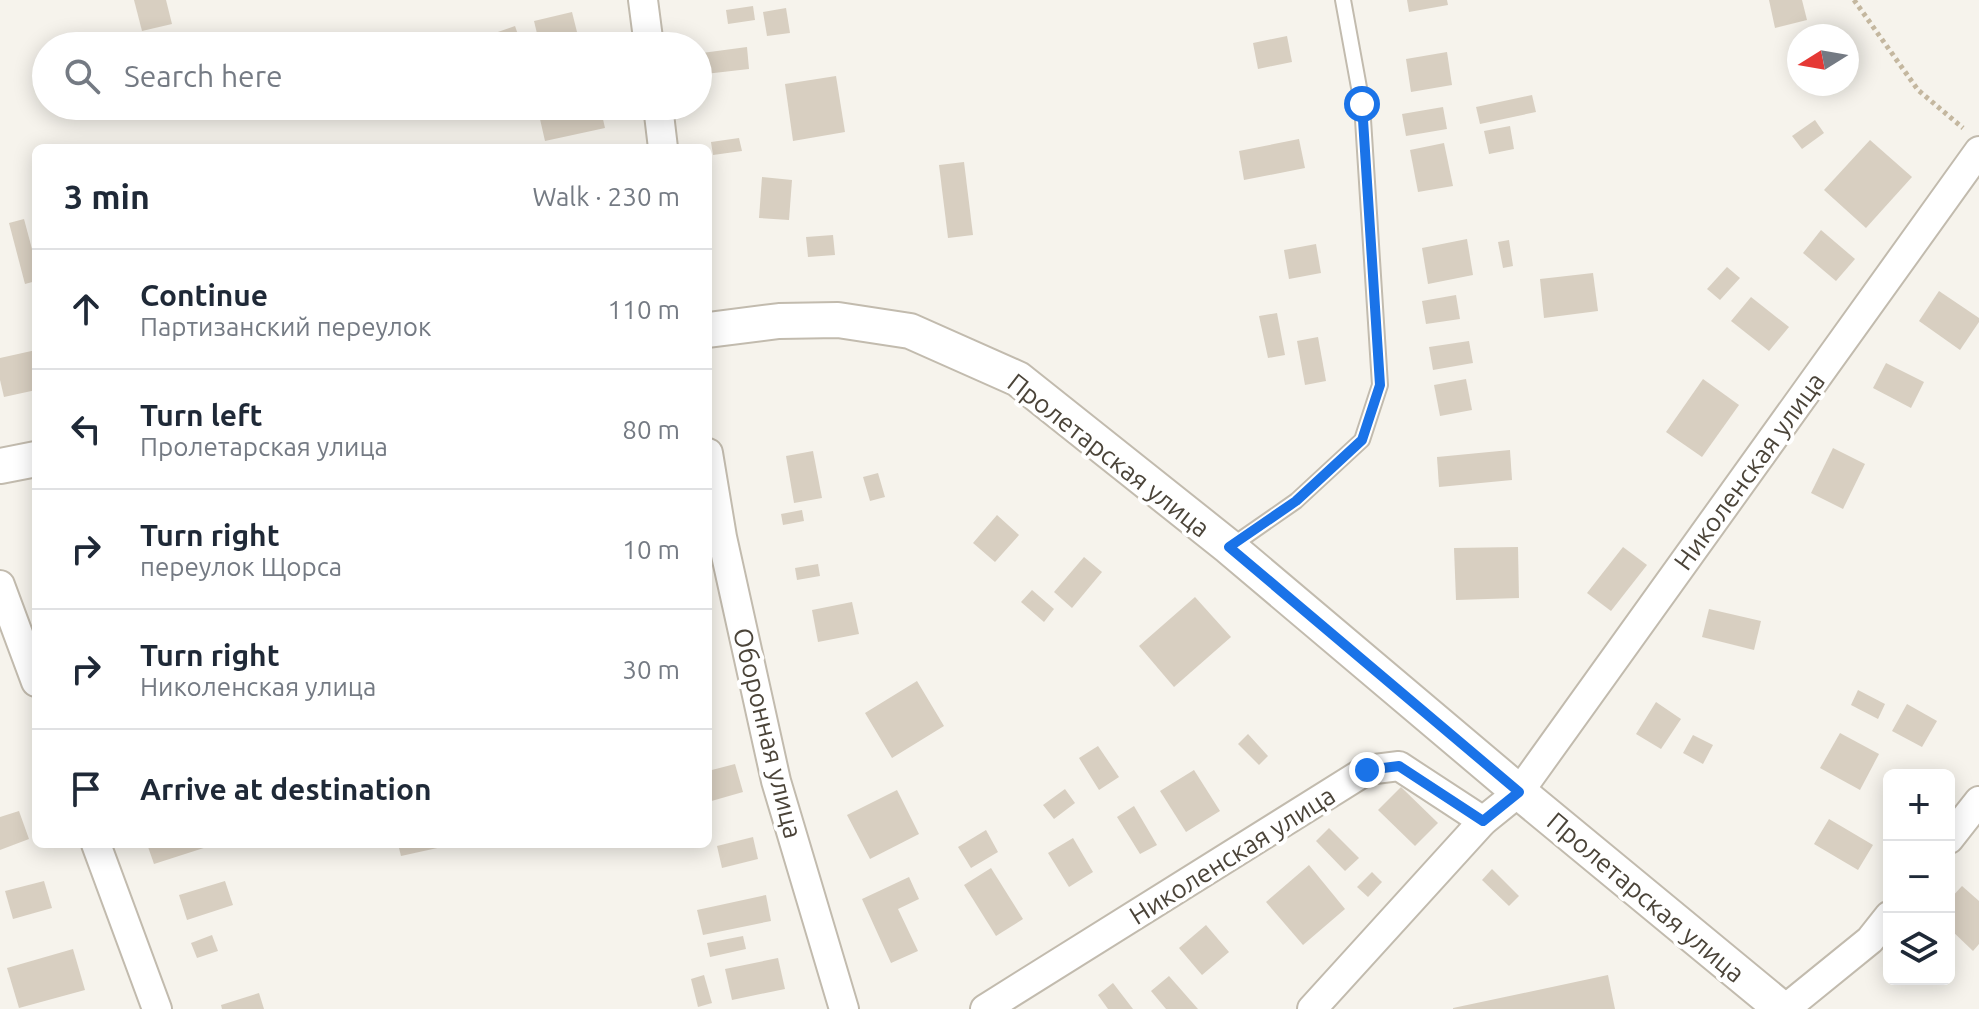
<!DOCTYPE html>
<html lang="en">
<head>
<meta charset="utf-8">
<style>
  body { margin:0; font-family:Ubuntu,sans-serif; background:#f2f2f3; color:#1f2937 }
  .controls { position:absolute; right:24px; bottom:24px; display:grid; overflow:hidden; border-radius:12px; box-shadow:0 4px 20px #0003 }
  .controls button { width:72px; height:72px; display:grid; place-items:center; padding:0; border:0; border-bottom:2px solid #e0e1e3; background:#fff; color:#1f2937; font:40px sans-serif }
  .compass { position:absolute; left:1787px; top:24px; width:72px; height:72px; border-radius:50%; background:#fff; box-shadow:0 4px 20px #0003; rotate:259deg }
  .stop { position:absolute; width:24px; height:24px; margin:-18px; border:6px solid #1a73e8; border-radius:50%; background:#fff }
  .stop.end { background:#1a73e8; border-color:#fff; box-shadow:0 2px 8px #0008 }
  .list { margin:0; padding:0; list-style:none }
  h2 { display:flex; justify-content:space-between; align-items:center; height:104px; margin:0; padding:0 32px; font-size:34px }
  h2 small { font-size:26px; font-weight:400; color:#747a83 }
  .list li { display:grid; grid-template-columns:52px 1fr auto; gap:24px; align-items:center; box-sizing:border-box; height:120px; padding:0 32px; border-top:2px solid #e0e1e3 }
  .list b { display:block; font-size:30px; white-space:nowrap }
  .list p { margin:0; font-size:26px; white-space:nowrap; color:#747a83 }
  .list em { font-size:26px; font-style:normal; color:#747a83 }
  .icon { flex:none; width:44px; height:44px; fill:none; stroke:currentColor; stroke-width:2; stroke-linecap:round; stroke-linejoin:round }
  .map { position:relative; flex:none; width:1979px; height:1009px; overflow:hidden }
  .search { position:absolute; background:#fff; box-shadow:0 4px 20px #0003; left:32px; top:32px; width:680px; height:88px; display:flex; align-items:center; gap:20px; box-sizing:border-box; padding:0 28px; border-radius:44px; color:#747a83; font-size:30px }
  .panel { position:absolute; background:#fff; box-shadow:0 4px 20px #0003; left:32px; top:144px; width:680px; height:704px; border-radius:12px }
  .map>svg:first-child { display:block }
</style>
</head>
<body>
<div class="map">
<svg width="1979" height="1009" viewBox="0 0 1979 1009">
  <rect width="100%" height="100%" fill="#f6f3ec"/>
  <!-- building -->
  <g fill="#d8cfc1">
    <polygon points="134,0 166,0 172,24 142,31"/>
    <polygon points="1407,0 1447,0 1448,5 1409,12"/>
    <polygon points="1769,0 1802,0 1807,20 1775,28"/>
    <polygon points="753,6 755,20 728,24 726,10"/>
    <polygon points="786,8 790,33 767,36 763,12"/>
    <polygon points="572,12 579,40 554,46 540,46 534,21"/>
    <polygon points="515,26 522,46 499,46 495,33"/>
    <polygon points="1287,36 1292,62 1258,69 1253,43"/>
    <polygon points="747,47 749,69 705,74 702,53"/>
    <polygon points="1447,52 1452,85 1411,92 1406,59"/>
    <polygon points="836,76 845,132 793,141 785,84"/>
    <polygon points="1532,95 1536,112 1480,124 1476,107"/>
    <polygon points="537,106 561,106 562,108 571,106 600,106 605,128 545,141"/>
    <polygon points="1443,107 1447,129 1406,136 1402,114"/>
    <polygon points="1815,120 1824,133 1802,149 1792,136"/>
    <polygon points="1510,126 1514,149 1489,154 1484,131"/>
    <polygon points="739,138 742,151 713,155 711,142"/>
    <polygon points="1299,139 1305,168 1244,180 1239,151"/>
    <polygon points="1870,140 1912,177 1866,228 1824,190"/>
    <polygon points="1444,143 1453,186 1418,192 1410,150"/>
    <polygon points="964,162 973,235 948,238 939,165"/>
    <polygon points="762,177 792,180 789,220 759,218"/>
    <polygon points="24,219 36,264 36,281 25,284 9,223"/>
    <polygon points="1821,230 1855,259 1836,281 1803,253"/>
    <polygon points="833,235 835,255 808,257 806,237"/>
    <polygon points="1467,239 1473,275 1428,284 1422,248"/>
    <polygon points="1509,240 1513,266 1503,268 1498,242"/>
    <polygon points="1316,244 1321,273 1289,279 1284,250"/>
    <polygon points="1727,267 1740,278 1720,300 1707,289"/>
    <polygon points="1593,273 1598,311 1544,318 1540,279"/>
    <polygon points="1939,291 1979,318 1979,322 1960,350 1919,321"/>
    <polygon points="1456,295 1460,319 1426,324 1422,301"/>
    <polygon points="1751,297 1789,327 1769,351 1731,321"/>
    <polygon points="1277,313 1285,355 1268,358 1259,316"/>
    <polygon points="1318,337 1326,381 1305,385 1297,341"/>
    <polygon points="1469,341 1473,363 1433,370 1429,347"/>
    <polygon points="36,350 36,390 4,397 0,380 0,358"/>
    <polygon points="1886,363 1924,382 1911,408 1873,388"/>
    <polygon points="1466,379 1472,410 1440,416 1434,385"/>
    <polygon points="1703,379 1739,405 1702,457 1666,432"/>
    <polygon points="1833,448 1865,464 1843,509 1811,493"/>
    <polygon points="1510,450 1512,480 1439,487 1437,457"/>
    <polygon points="813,451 822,498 794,503 786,456"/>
    <polygon points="878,473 885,497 870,501 863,477"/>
    <polygon points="802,510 804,521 783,525 781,514"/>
    <polygon points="997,515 1019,535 995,562 973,543"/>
    <polygon points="1518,547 1519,598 1456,600 1454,548"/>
    <polygon points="1623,547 1647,565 1611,611 1587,593"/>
    <polygon points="1084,557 1102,572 1072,608 1054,592"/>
    <polygon points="818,564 820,576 797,580 795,568"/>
    <polygon points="1032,590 1054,609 1044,622 1021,602"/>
    <polygon points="1195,597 1231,637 1174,687 1139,646"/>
    <polygon points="852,602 859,634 818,642 812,610"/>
    <polygon points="1709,609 1761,621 1754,650 1702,637"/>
    <polygon points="917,681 944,726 892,758 865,713"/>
    <polygon points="1858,690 1885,704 1878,719 1851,705"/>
    <polygon points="1656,702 1681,719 1661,749 1636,734"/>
    <polygon points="1907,704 1937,721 1922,747 1892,731"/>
    <polygon points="1840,733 1879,754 1860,790 1820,768"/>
    <polygon points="1248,734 1268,756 1259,765 1238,744"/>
    <polygon points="1693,735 1713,745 1703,764 1683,753"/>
    <polygon points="1098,746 1119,777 1099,790 1079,758"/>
    <polygon points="735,764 743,792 708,802 708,771"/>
    <polygon points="1194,770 1220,811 1186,832 1160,791"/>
    <polygon points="1401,787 1438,823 1415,846 1378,810"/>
    <polygon points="1065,789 1075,803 1054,819 1043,805"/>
    <polygon points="897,790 919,834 870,859 847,815"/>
    <polygon points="1134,806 1157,845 1140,854 1117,817"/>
    <polygon points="19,811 29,839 0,850 0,817"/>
    <polygon points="1829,819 1873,845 1858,870 1814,844"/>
    <polygon points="1329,828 1359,858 1345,871 1316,841"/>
    <polygon points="986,830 998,852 971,868 958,847"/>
    <polygon points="753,837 758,859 722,868 717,846"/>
    <polygon points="1073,838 1093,872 1069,887 1048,853"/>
    <polygon points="147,844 212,844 213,845 154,864"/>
    <polygon points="398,844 451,844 451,845 401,856"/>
    <polygon points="1309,865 1345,909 1303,945 1266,902"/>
    <polygon points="991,868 1023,919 996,936 964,885"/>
    <polygon points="1492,869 1519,896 1509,906 1482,880"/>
    <polygon points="1372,872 1382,882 1368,897 1357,887"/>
    <polygon points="909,877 919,899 898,909 918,951 891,963 862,899"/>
    <polygon points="44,881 52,908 13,919 5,891"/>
    <polygon points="225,881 233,905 187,920 179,895"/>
    <polygon points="1962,886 1979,901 1979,944 1973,951 1949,928 1949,900"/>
    <polygon points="766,895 771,921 703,935 697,910"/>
    <polygon points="1206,925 1229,952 1202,975 1179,948"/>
    <polygon points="212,935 218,951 197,958 191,943"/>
    <polygon points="743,936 746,949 710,957 707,943"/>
    <polygon points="73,949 85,990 19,1008 7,968"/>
    <polygon points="778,958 785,989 732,1000 725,969"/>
    <polygon points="704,975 712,1003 698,1007 691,979"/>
    <polygon points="1608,975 1615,1009 1453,1009 1453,1008"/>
    <polygon points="1169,976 1198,1009 1166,1009 1151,991"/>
    <polygon points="1113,983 1133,1009 1108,1009 1098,995"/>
    <polygon points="259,993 264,1009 222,1009 221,1005"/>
  </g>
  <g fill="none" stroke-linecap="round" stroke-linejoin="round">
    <!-- service casing -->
    <g stroke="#c2bbae" stroke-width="18">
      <polyline id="service" points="1230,547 1296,501 1362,440 1380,385 1362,104 1343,0"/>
    </g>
    <!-- minor casing -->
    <g stroke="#c2bbae" stroke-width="32">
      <g id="minor">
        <polyline points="643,0 649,46"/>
        <polyline points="658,106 663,148"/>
        <polyline points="708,453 722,537 776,781 844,1009"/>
        <polyline points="0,585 36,682"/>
        <polyline points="1949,839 1979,801"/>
        <polyline points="96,844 157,1009"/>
        <polyline points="985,1009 1367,770 1399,766 1483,821"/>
        <polyline points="1312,1009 1483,821 1519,792 1979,151"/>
        <polyline points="1785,1009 1870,940 1889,916"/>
      </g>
    </g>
    <!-- tertiary casing -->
    <g stroke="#c2bbae" stroke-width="38">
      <g id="tertiary">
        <polyline points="708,330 779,321 838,320 910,331 1018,379 1229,547 1519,792 1782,1009"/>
        <polyline points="0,466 36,459"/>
      </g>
    </g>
    <!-- path -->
    <polyline stroke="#c4b79f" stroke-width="5" stroke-dasharray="4 4" stroke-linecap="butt" points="1854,0 1918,90 1963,128"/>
    <!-- service -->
    <use href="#service" stroke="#fff" stroke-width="14"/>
    <!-- minor -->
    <use href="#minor" stroke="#fff" stroke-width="28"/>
    <!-- tertiary -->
    <use href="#tertiary" stroke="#fff" stroke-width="34"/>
  </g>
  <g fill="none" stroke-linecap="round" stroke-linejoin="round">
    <!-- route -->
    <polyline stroke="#1a73e8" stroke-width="10" points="1362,104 1380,385 1362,440 1296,501 1229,547 1519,792 1483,821 1399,766 1367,770"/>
  </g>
  <g text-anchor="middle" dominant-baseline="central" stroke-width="8" stroke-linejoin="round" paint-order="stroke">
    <!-- street labels -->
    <g font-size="26" fill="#4b4439" stroke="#fff">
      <text transform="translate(1109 455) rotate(38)">Пролетарская улица</text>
      <text transform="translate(1749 471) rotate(-54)">Николенская улица</text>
      <text transform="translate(768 733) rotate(76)">Оборонная улица</text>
      <text transform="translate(1232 855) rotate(-32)">Николенская улица</text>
      <text transform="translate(1646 897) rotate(40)">Пролетарская улица</text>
    </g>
  </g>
</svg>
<div class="controls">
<button>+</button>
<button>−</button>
<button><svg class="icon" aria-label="layers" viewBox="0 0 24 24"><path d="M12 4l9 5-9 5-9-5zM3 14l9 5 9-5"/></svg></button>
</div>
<svg class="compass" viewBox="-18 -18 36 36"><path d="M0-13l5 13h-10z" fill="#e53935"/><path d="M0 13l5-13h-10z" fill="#747a83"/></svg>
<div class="stop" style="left:1362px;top:104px"></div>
<div class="stop end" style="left:1367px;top:770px"></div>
<div class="search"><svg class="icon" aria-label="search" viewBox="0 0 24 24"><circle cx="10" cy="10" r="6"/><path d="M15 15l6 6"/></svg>Search here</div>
<section class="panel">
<h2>3 min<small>Walk · 230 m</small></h2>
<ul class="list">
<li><svg class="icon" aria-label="ahead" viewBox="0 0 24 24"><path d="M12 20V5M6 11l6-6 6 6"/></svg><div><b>Continue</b><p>Партизанский переулок</p></div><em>110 m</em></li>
<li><svg class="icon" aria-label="left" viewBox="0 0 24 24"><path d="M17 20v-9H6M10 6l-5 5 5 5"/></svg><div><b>Turn left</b><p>Пролетарская улица</p></div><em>80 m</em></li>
<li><svg class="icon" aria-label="right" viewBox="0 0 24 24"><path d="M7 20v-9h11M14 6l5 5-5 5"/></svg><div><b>Turn right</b><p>переулок Щорса</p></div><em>10 m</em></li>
<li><svg class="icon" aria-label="right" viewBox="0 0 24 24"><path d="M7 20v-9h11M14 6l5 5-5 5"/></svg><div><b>Turn right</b><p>Николенская улица</p></div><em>30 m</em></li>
<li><svg class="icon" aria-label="arrive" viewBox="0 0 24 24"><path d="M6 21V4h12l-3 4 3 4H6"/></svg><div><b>Arrive at destination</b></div></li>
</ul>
</section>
</div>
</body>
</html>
